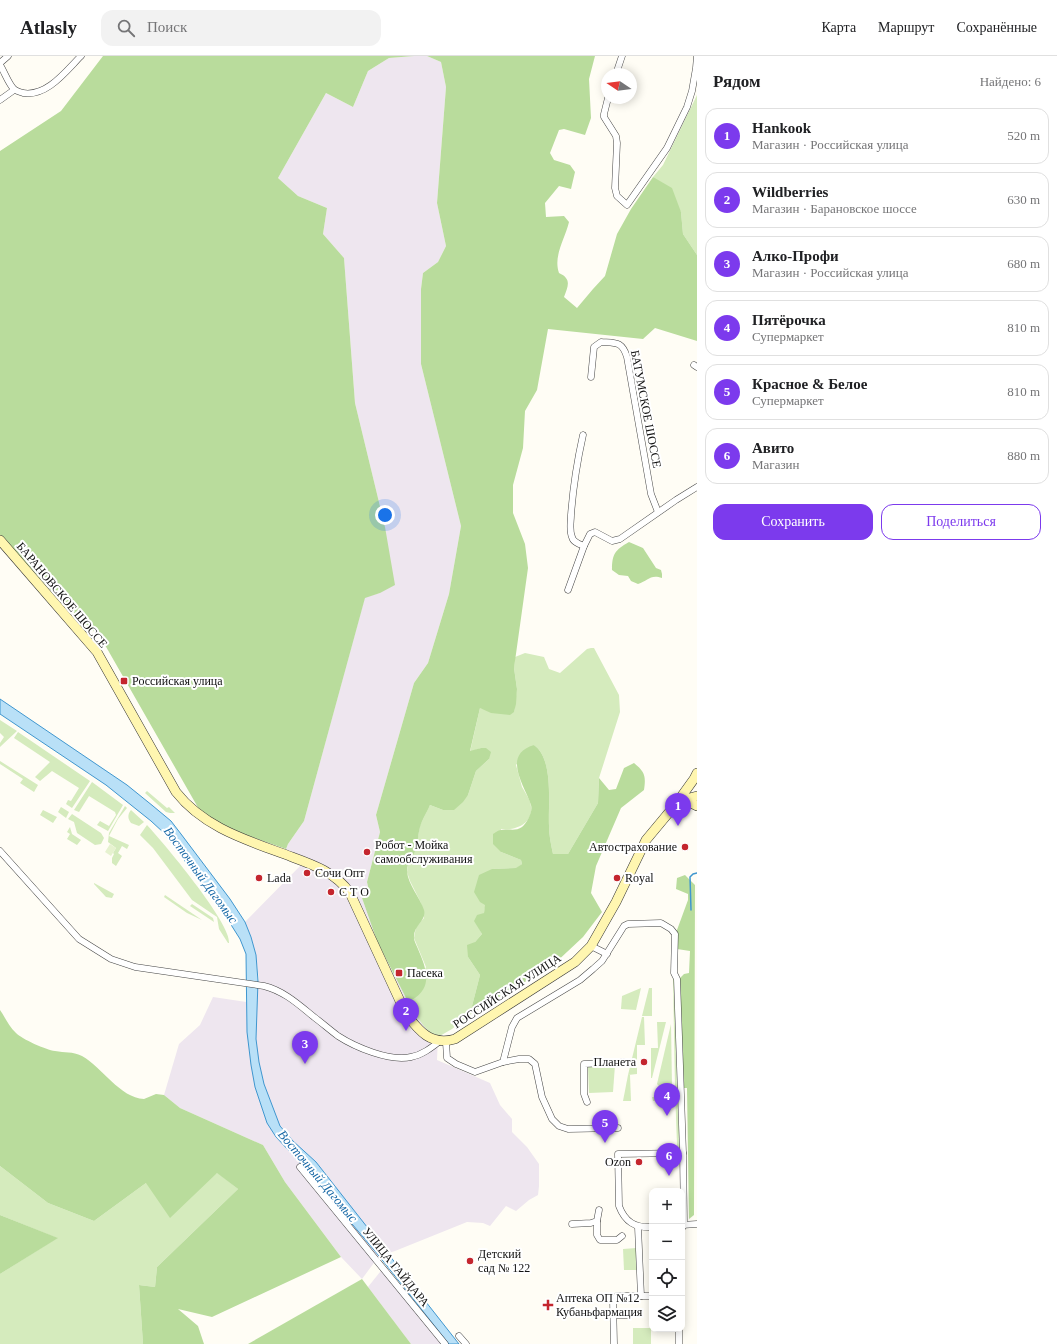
<!DOCTYPE html>
<html lang="ru">
<head>
<meta charset="utf-8">
<style>
  body { margin:0; font-family:Georgia,serif; background:#f2f2f2; color:#202124 }
  .controls { position:absolute; right:12px; bottom:12px; display:grid; overflow:hidden; border-radius:8px; box-shadow:0 2px 10px #0003 }
  .controls button { width:36px; height:36px; display:grid; place-items:center; padding:0; border:0; border-bottom:1px solid #e0e0e0; background:#fff; color:#202124; font:20px sans-serif }
  .compass { position:absolute; left:601px; top:12px; width:36px; height:36px; border-radius:50%; background:#fff; box-shadow:0 2px 10px #0003; rotate:283deg }
  .you { position:absolute; left:385px; top:459px; width:14px; height:14px; margin:-10px; border:3px solid #fff; border-radius:50%; background:#1a73e8; box-shadow:0 0 0 6px #1a73e833 }
  .badge { display:grid; place-items:center; width:26px; height:26px; border-radius:50%; background:#7c3aed; color:#fff; font-size:13px; font-weight:700 }
  .pin { position:absolute; translate:-50% -33px; filter:drop-shadow(0 1px 2px #0008) }
  .pin::after { content:''; position:absolute; top:21px; width:14px; height:12px; background:inherit; clip-path:polygon(0 0,100% 0,50% 100%) }
  .list { margin:0; padding:0; list-style:none }
  h2 { display:flex; justify-content:space-between; align-items:center; height:52px; margin:0; padding:0 16px; font-size:17px }
  h2 small { font-size:13px; font-weight:400; color:#757577 }
  .list li { display:grid; grid-template-columns:26px 1fr auto; gap:12px; align-items:center; box-sizing:border-box; height:56px; margin:0 8px 8px; padding:0 8px; border:1px solid #e0e0e0; border-radius:12px }
  .list b { display:block; font-size:15px; white-space:nowrap }
  .list p { margin:0; font-size:13px; white-space:nowrap; color:#757577 }
  .list em { font-size:13px; font-style:normal; color:#757577 }
  .actions { display:flex; gap:8px; padding:12px 16px }
  .actions a { flex:1; padding:9px 0; border:1px solid #7c3aed; border-radius:12px; text-align:center; font-size:14px; color:#7c3aed }
  .actions .main { background:#7c3aed; color:#fff }
  .icon { flex:none; width:22px; height:22px; fill:none; stroke:currentColor; stroke-width:2; stroke-linecap:round; stroke-linejoin:round }
  .map { position:relative; flex:none; width:697px; height:1288px; overflow:hidden }
  header { display:flex; align-items:center; gap:24px; box-sizing:border-box; height:56px; padding:0 20px; background:#fff; border-bottom:1px solid #e0e0e0 }
  header strong { font-size:19px }
  nav { display:flex; gap:22px; margin-inline-start:auto; font-size:14px }
  .search { width:280px; height:36px; background:#f2f2f2; display:flex; align-items:center; gap:10px; box-sizing:border-box; padding:0 14px; border-radius:12px; color:#757577; font-size:15px }
  main { display:flex }
  aside { flex:1; background:#fff }
  .map>svg:first-child { display:block }
</style>
</head>
<body>
<header>
<strong>Atlasly</strong>
<div class="search"><svg class="icon" aria-label="search" viewBox="0 0 24 24"><circle cx="10" cy="10" r="6"/><path d="M15 15l6 6"/></svg>Поиск</div>
<nav><a>Карта</a><a>Маршрут</a><a>Сохранённые</a></nav>
</header>
<main>
<div class="map">
<svg width="697" height="1288" viewBox="0 0 697 1288">
  <rect width="100%" height="100%" fill="#fffdf5"/>
  <!-- industrial -->
  <g fill="#eee6ef">
    <polygon points="414,0 427,0 441,6 446,31 437,147 446,190 438,206 423,217 421,233 421,308 461,470 449,538 428,607 414,627 376,759 380,776 367,826 369,835 362,842 377,885 406,942 419,963 438,981 437,1004 490,1027 500,1049 512,1063 512,1076 527,1091 539,1108 539,1130 538,1139 529,1144 516,1155 506,1150 490,1170 483,1167 467,1166 395,1195 379,1200 362,1223 341,1201 285,1126 263,1089 180,1052 164,1039 179,988 200,969 213,941 253,947 259,924 256,899 251,881 245,866 302,808 286,793 288,788 304,765 365,541 380,537 385,471 355,347 344,202 323,178 327,152 298,140 278,122 326,37 353,51 368,15 389,2"/>
    <polygon points="384,1211 444,1288 411,1288 368,1231"/>
  </g>
  <!-- green -->
  <g fill="#d5ebbd">
    <polygon points="697,39 697,199 683,178 681,156 653,121 663,109"/>
    <path d="M591,592H594L619,639L620,656L599,722L598,747L568,798H553C551,789 549,779 549,770C548,748 554,703 534,689L516,709C518,716 520,724 522,731C525,736 531,745 531,751C533,768 515,775 501,773V796L521,804L522,808L517,812L492,813L484,857L478,870L482,878L475,886L468,901L480,919L472,950L475,955L452,973L438,981C423,975 414,955 406,942L412,944L426,911L414,882L416,871L424,862L421,847L410,825L407,816L408,806L416,793L420,769L430,749L443,754L468,739L476,715L489,703L481,692L470,696L480,652L514,656L517,633L514,612L515,601L525,597L544,601L549,613L560,617L587,593Z"/>
    <polygon points="0,664 17,675 0,691 0,687 4,681 0,677"/>
    <polygon points="18,676 90,725 72,752 66,748 68,744 71,745 79,732 52,715 40,725 35,721 50,706 14,682"/>
    <polygon points="0,705 38,729 34,736 20,727 23,723 0,708"/>
    <polygon points="92,726 123,749 108,775 97,769 100,765 109,770 116,759 115,756 89,740 79,756 74,754"/>
    <polygon points="147,735 167,752 169,751 175,757 170,757 166,756 145,737"/>
    <polygon points="125,750 127,752 118,763 109,780 129,789 127,793 122,790 118,797 122,800 116,810 112,807 112,802 114,798 113,797 116,792 108,786 109,777"/>
    <polygon points="61,751 69,756 66,762 58,756"/>
    <polygon points="43,754 57,761 53,767 40,759"/>
    <path d="M131,754L144,766L139,770L131,767C128,763 127,759 131,754Z"/>
    <polygon points="72,758 101,777 104,782 101,788 95,789 77,777 74,766 68,763"/>
    <path d="M147,769C162,785 232,868 229,887H228L219,873L217,861L192,844L153,792L140,779Z"/>
    <polygon points="70,771 72,778 81,784 77,789 67,783 70,778 67,776"/>
    <polygon points="94,827 114,838 112,842 106,841 94,828"/>
    <polygon points="165,839 202,864 187,857 164,841"/>
    <polygon points="192,848 213,862 214,866 190,850"/>
    <polygon points="675,920 677,1032 675,1032 673,922"/>
    <polygon points="641,932 636,954 621,953 622,940"/>
    <polygon points="649,932 652,932 652,960 642,960"/>
    <polygon points="642,961 644,961 645,989 637,989 637,1018 628,1019"/>
    <polygon points="657,966 666,966 652,1022 651,1022 651,992 658,992"/>
    <polygon points="671,968 672,1031 660,1031 657,1028"/>
    <polygon points="615,1009 613,1036 589,1037 588,1011"/>
    <polygon points="628,1019 630,1019 631,1045 623,1045"/>
    <polygon points="675,1034 677,1034 680,1094 678,1094 677,1089"/>
    <polygon points="671,1040 671,1044 653,1045 652,1041"/>
    <polygon points="0,1110 48,1147 94,1165 146,1127 218,1117 238,1133 157,1211 155,1231 139,1229 143,1288 0,1288 0,1218 57,1182 0,1159"/>
    <polygon points="636,1192 637,1214 624,1214 623,1193"/>
    <rect x="633" y="1272" width="18" height="16"/>
  </g>
  <!-- forest -->
  <g fill="#b9dc9c">
    <polygon points="103,0 414,0 389,2 368,15 353,51 326,37 278,122 298,140 327,152 323,178 344,202 355,347 385,471 395,529 380,537 365,542 304,765 288,788 286,793 226,772 200,755 101,582 60,544 0,479 0,95 61,55"/>
    <path d="M427,0H595L589,23L591,62L585,79L564,73L559,74L550,97L554,104L570,109L575,116L571,133L559,130L545,147L546,161L564,160L569,166C565,183 553,200 559,217C572,223 568,230 564,241L577,252L593,233L605,220L617,178L631,153L653,121L672,132L681,156L683,178L697,199V285L655,272L643,283L548,273L537,334L525,355L523,392L513,429V457L525,488L528,512L514,612L517,633L516,648L514,656L510,659L491,657L480,652L470,695L481,692H486L491,696L489,703L476,715L468,739L463,746L454,754H443L430,749C427,756 422,764 420,771C418,778 418,786 416,793C413,801 407,805 407,815C408,829 420,841 424,854C427,865 413,869 414,882C414,885 417,890 418,893C426,912 434,931 412,944L406,942L377,885L362,842L369,835L367,826L380,776L376,759L414,627L428,607L449,538L461,470L421,308V233L423,217L438,206L446,190L437,147L446,31L441,6Z"/>
    <path d="M629,486L643,492L656,512L661,514L662,518V522C650,518 648,525 638,528L631,525L628,520L619,519L612,514C612,498 615,494 629,486Z"/>
    <path d="M534,689C554,703 548,748 549,770C549,779 551,789 553,798H568L598,747L599,722L609,734L616,733L624,712L634,707C645,716 646,720 644,734L621,752L596,810L591,837L602,856L583,881L552,910L475,955L472,950L480,919L468,901L467,889L475,886L482,878L474,865L477,859L484,857L485,849L480,846L474,836L479,819L492,813L516,812L522,808L521,804L501,796L493,788V778C495,777 498,774 501,774C507,772 515,776 522,771C527,767 533,756 531,749C525,730 501,699 534,689Z"/>
    <polygon points="685,819 695,829 694,1159 689,1163 687,1032 681,1032 679,923 684,918 689,917 690,895 677,893 677,874 688,844 688,838 676,833 677,822"/>
    <path d="M0,954C5,961 9,971 16,977C22,983 46,994 55,995C65,997 72,995 82,1000C102,1011 120,1042 144,1043L156,1038L164,1039L180,1052L263,1089L285,1126L341,1201L212,1261L178,1253L198,1270L204,1288H143L139,1229L155,1231L157,1211L238,1133L217,1117L170,1162L146,1127L94,1165L48,1147L0,1110Z"/>
    <polygon points="0,1159 58,1182 0,1218"/>
    <polygon points="362,1223 411,1288 248,1288"/>
  </g>
  <!-- pitch -->
  <polygon fill="#e6f2cf" points="110,788 116,792 111,800 105,796"/>
  <!-- water -->
  <polygon fill="#b9e0f7" stroke="#3f96cf" points="0,643 127,729 153,750 171,765 181,778 230,843 245,866 251,881 256,899 258,925 256,983 259,1006 264,1028 280,1070 293,1085 316,1106 459,1288 449,1288 379,1200 305,1112 276,1081 267,1067 255,1031 251,1009 247,976 246,898 240,883 223,856 164,777 151,765 106,729 0,658"/>
  <g fill="none" stroke-linecap="round" stroke-linejoin="round">
    <!-- stream -->
    <polyline stroke="#3f96cf" stroke-width="1.5" points="691,854 690,821 693,818 697,817"/>
    <!-- street casing -->
    <g stroke="#444" stroke-width="7">
      <g id="street">
        <polyline points="0,7 8,0"/>
        <path d="M0,9C4,15 9,29 14,33C16,35 20,36 23,37C47,41 66,15 81,0"/>
        <polyline points="616,18 622,0"/>
        <polyline points="608,42 604,58 604,61 616,80 617,87 615,132 617,140 627,149 667,92 687,51 692,35 696,12 697,0"/>
        <polyline points="0,44 14,34"/>
        <polyline points="694,309 697,311"/>
        <path d="M591,321L594,291L601,286C616,287 622,285 627,301L651,438L658,456"/>
        <path d="M583,379C577,406 573,432 571,459C571,466 569,474 572,481C573,486 579,488 584,490"/>
        <polyline points="568,534 584,490 590,478 595,476 612,485 620,483 676,444 697,431"/>
        <path d="M0,795L79,883L111,903L135,911L264,930C284,935 298,948 314,961C322,967 330,974 338,980C355,991 390,1006 411,1001C422,999 431,992 440,985"/>
        <polyline points="591,890 607,898"/>
        <polyline points="446,986 447,1002 456,1008 475,1016 503,1006 512,971 517,962 580,924 593,913 602,905 624,870 628,868 661,867 671,873 675,878 674,917 677,923 683,1097"/>
        <polyline points="503,1006 519,1003 529,1003 535,1008 542,1041 552,1063 559,1070 568,1073 618,1072"/>
        <polyline points="587,1046 584,1038 584,1008 626,1006"/>
        <polyline points="300,1111 445,1288"/>
        <polyline points="597,1165 597,1179 600,1184 617,1184 622,1180"/>
        <polyline points="572,1168 591,1167 597,1165 599,1154"/>
        <polyline points="682,1169 697,1168"/>
        <polyline points="638,1171 641,1240"/>
        <path d="M652,1171C635,1172 625,1166 619,1150L618,1098L683,1097L684,1169L682,1172"/>
        <polyline points="613,1259 628,1259"/>
        <polyline points="459,1280 466,1288"/>
        <polyline points="614,1288 613,1244 617,1240 652,1240"/>
        <polyline points="679,1288 679,1273"/>
      </g>
    </g>
    <!-- secondary casing -->
    <g stroke="#333" stroke-width="10">
      <g id="secondary">
        <path d="M0,484L97,596L176,736C205,773 250,785 292,801C314,809 336,817 350,837L406,958C419,975 431,990 455,983L575,906L591,890L616,846L646,784L676,748L694,723L697,717"/>
        <polyline points="677,747 682,744 697,740"/>
        <polyline points="681,747 691,747 697,750"/>
      </g>
    </g>
    <!-- street -->
    <use href="#street" stroke="#fff" stroke-width="6"/>
    <!-- secondary -->
    <use href="#secondary" stroke="#fff6b0" stroke-width="9"/>
  </g>
  <!-- markers -->
  <g fill="#c4262e" stroke="#fff" stroke-width="1.5">
    <rect x="120" y="621" width="8" height="8" rx="2"/>
    <circle cx="685" cy="791" r="4"/>
    <circle cx="367" cy="796" r="4"/>
    <circle cx="307" cy="817" r="4"/>
    <circle cx="259" cy="822" r="4"/>
    <circle cx="617" cy="822" r="4"/>
    <circle cx="331" cy="836" r="4"/>
    <rect x="395" y="913" width="8" height="8" rx="2"/>
    <circle cx="644" cy="1006" r="4"/>
    <circle cx="639" cy="1106" r="4"/>
    <circle cx="470" cy="1205" r="4"/>
    <path d="M546 1243h4v4h4v4h-4v4h-4v-4h-4v-4h4z"/>
  </g>
  <g text-anchor="middle" dominant-baseline="central" stroke-width="4" stroke-linejoin="round" paint-order="stroke">
    <!-- street labels -->
    <g font-size="12" fill="#111" stroke="#fff">
      <text transform="translate(646 353) rotate(79)">БАТУМСКОЕ ШОССЕ</text>
      <text transform="translate(62 539) rotate(50)">БАРАНОВСКОЕ ШОССЕ</text>
      <text transform="translate(507 935) rotate(-33)">РОССИЙСКАЯ УЛИЦА</text>
      <text transform="translate(396 1211) rotate(51)">УЛИЦА ГАЙДАРА</text>
    </g>
    <!-- poi labels -->
    <g font-size="12" fill="#111" stroke="#fff" text-anchor="start">
      <text x="132" y="625">Российская улица</text>
      <text x="375" y="789">Робот - Мойка<tspan x="375" dy="14">самообслуживания</tspan></text>
      <text x="677" y="791" text-anchor="end">Автострахование</text>
      <text x="315" y="817">Сочи Опт</text>
      <text x="267" y="822">Lada</text>
      <text x="625" y="822">Royal</text>
      <text x="339" y="836">С Т О</text>
      <text x="407" y="917">Пасека</text>
      <text x="636" y="1006" text-anchor="end">Планета</text>
      <text x="631" y="1106" text-anchor="end">Ozon</text>
      <text x="478" y="1198">Детский<tspan x="478" dy="14">сад № 122</tspan></text>
      <text x="556" y="1242">Аптека ОП №12<tspan x="556" dy="14">Кубаньфармация</tspan></text>
    </g>
    <!-- water labels -->
    <g font-size="13" font-style="italic" fill="#1768a6" stroke="#fff">
      <text transform="translate(201 819) rotate(54)">Восточный Дагомыс</text>
      <text transform="translate(318 1120) rotate(50)">Восточный Дагомыс</text>
    </g>
  </g>
</svg>
<div class="controls">
<button>+</button>
<button>−</button>
<button><svg class="icon" aria-label="locate" viewBox="0 0 24 24"><circle cx="12" cy="12" r="6"/><path d="M12 2v4M12 18v4M2 12h4M18 12h4"/></svg></button>
<button><svg class="icon" aria-label="layers" viewBox="0 0 24 24"><path d="M12 4l9 5-9 5-9-5zM3 14l9 5 9-5"/></svg></button>
</div>
<svg class="compass" viewBox="-18 -18 36 36"><path d="M0-13l5 13h-10z" fill="#e53935"/><path d="M0 13l5-13h-10z" fill="#757577"/></svg>
<div class="you"></div>
<div class="pin badge" style="left:678px;top:770px">1</div>
<div class="pin badge" style="left:406px;top:975px">2</div>
<div class="pin badge" style="left:305px;top:1008px">3</div>
<div class="pin badge" style="left:667px;top:1060px">4</div>
<div class="pin badge" style="left:605px;top:1087px">5</div>
<div class="pin badge" style="left:669px;top:1120px">6</div>
</div>
<aside>
<h2>Рядом<small>Найдено: 6</small></h2>
<ul class="list">
<li><span class="badge">1</span><div><b>Hankook</b><p>Магазин · Российская улица</p></div><em>520 m</em></li>
<li><span class="badge">2</span><div><b>Wildberries</b><p>Магазин · Барановское шоссе</p></div><em>630 m</em></li>
<li><span class="badge">3</span><div><b>Алко-Профи</b><p>Магазин · Российская улица</p></div><em>680 m</em></li>
<li><span class="badge">4</span><div><b>Пятёрочка</b><p>Супермаркет</p></div><em>810 m</em></li>
<li><span class="badge">5</span><div><b>Красное &amp; Белое</b><p>Супермаркет</p></div><em>810 m</em></li>
<li><span class="badge">6</span><div><b>Авито</b><p>Магазин</p></div><em>880 m</em></li>
</ul>
<div class="actions"><a class="main">Сохранить</a><a>Поделиться</a></div>
</aside>
</main>
</body>
</html>
